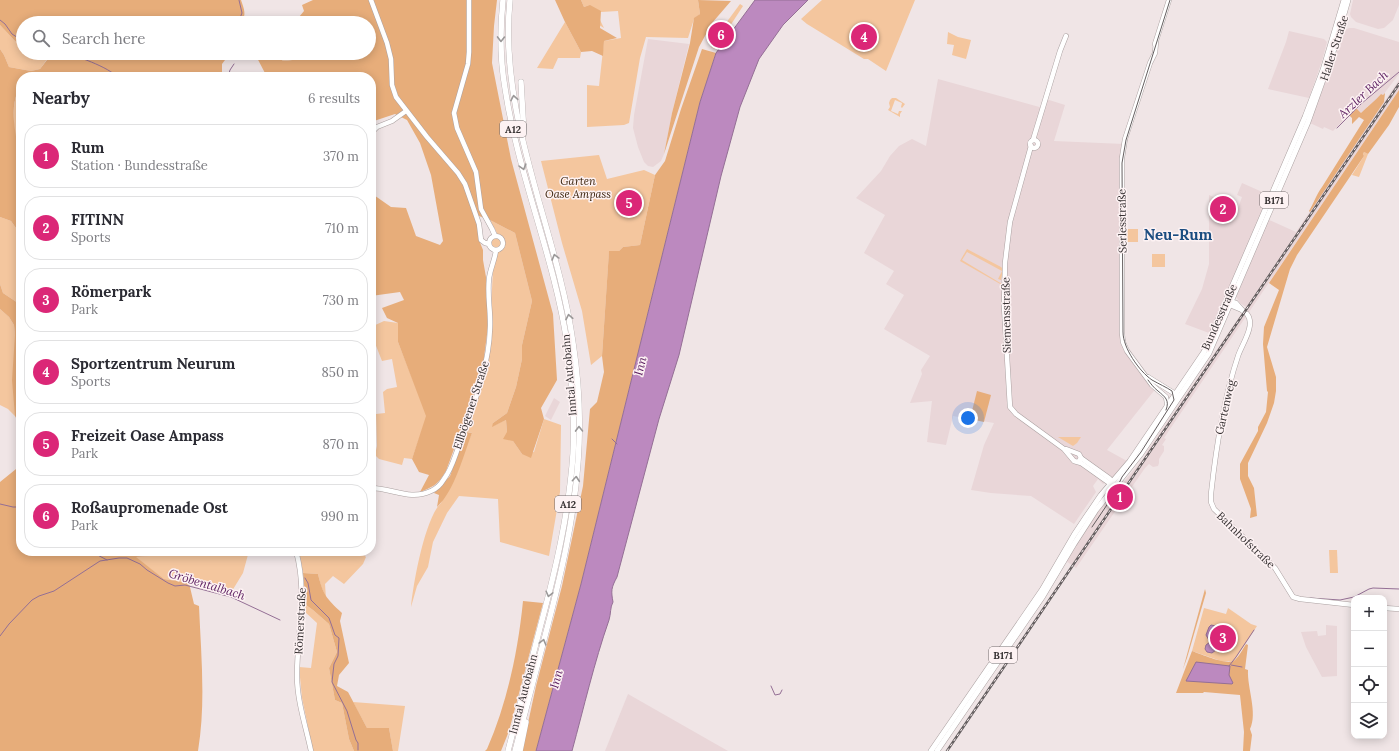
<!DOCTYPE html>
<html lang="en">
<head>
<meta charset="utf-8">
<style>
  body { margin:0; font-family:Lora,serif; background:#f7f7f7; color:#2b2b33 }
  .controls { position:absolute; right:12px; bottom:12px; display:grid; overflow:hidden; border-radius:8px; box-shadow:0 2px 10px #0003 }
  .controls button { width:36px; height:36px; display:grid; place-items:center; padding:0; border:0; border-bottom:1px solid #e1e1e2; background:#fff; color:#2b2b33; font:20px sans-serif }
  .you { position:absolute; left:968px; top:418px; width:14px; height:14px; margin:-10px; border:3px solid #fff; border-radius:50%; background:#1a73e8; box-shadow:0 0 0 6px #1a73e833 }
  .badge { display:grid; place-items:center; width:26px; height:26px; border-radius:50%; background:#db2777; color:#fff; font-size:13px; font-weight:700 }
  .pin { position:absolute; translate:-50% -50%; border:2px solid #fff; box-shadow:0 1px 4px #0006 }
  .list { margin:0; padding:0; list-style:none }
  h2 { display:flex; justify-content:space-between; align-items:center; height:52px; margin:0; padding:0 16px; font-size:17px }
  h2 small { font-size:13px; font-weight:400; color:#7c7c81 }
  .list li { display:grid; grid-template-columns:26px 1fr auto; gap:12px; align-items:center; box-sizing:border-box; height:64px; margin:0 8px 8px; padding:0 8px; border:1px solid #e1e1e2; border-radius:16px }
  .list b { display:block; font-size:15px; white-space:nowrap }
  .list p { margin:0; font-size:13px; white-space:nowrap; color:#7c7c81 }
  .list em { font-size:13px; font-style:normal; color:#7c7c81 }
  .icon { flex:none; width:22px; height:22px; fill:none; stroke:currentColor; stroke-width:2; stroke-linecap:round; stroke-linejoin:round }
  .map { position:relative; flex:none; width:1399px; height:751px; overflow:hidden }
  .search { position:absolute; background:#fff; box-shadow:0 2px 10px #0003; left:16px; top:16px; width:360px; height:44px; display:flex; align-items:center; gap:10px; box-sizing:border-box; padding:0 14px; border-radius:22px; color:#7c7c81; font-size:15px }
  .panel { position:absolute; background:#fff; box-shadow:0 2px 10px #0003; left:16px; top:72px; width:360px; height:484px; border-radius:16px }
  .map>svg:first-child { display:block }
</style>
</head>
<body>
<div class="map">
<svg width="1399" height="751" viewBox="0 0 1399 751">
  <rect width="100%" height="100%" fill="#f0e5e6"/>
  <!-- built -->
  <g fill="#e9d6d8">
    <polygon points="1353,0 1399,0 1399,5 1393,20 1384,28 1378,29 1356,22 1351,17 1350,14"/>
    <polygon points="1349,28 1354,28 1399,42 1399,74 1383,95 1381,94 1373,103 1368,106 1361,113 1356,108 1333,131 1324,127 1323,129 1310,123 1340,43 1345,30"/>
    <polygon points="1289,31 1324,39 1327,42 1322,61 1309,98 1268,89 1286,42"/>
    <polygon points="648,39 689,44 672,113 664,154 661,161 653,167 648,166 644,162 638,147 633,128 634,115"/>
    <polygon points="938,79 1043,108 1046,99 1065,105 1054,141 1124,144 1123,166 1125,307 1124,343 1157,387 1107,450 1127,461 1115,476 1103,484 1098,479 1093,486 1096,492 1074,524 1031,496 991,493 971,490 984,445 994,423 953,416 946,445 927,442 932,401 910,403 922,374 921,370 930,356 884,329 904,295 886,284 894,271 864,253 885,215 856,198 881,171 890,156 899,146 912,139 926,146"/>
    <polygon points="1399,80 1399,90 1164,438 1166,439 1162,445 1164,446 1164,451 1159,459 1159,463 1158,466 1153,467 1149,464 1145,468 1076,568 1066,561 1108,496 1121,485 1143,459 1148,450 1246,307 1240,303 1237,298 1226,292 1209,333 1185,324 1202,289 1209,264 1209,195 1238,208 1242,197 1237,195 1242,183 1274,197 1265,218 1296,232"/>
    <polygon points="554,398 560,402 551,420 545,416"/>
    <polygon points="1326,625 1337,626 1337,676 1322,677 1306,647 1301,632 1317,631 1318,636 1326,635"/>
    <polygon points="628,694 728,751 605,751"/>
  </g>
  <!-- green -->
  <g fill="#f4c69e">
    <polygon points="581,0 698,0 700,14 694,19 688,38 646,37 640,58 629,123 624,125 587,127 587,85 599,86 604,41 621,38 618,11 601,12 594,8 604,28 581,14 583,8 590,5 584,7"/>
    <polygon points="822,0 915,0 886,71 868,59 864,59 807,24 801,19"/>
    <polygon points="740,4 743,6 715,49 711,47 726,23"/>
    <polygon points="565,22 581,52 580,58 558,58 553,69 537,68"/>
    <polygon points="0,25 15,41 23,46 23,53 50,55 40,69 31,71 9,67 4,55 0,49"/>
    <polygon points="948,32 958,37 971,40 966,59 952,55 954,45 947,44"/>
    <polygon points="280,53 295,53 299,55 293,61 290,60 283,61 280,58"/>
    <path d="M21,91V168C17,144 9,116 17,93Z"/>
    <polygon points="892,98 896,98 905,104 902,108 901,107 902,103 895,100 891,111 898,114 899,111 902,111 900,114 900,117 888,110 890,107 889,103 890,100"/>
    <polygon points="1364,152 1368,154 1359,177 1352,175 1364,156 1363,154"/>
    <polygon points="599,155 607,179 644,170 655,175 640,245 623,247 619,251 609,252 602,356 591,365 582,311 562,243 541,161"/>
    <polygon points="0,217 11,221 21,235 21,305 3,293 0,284"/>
    <path d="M490,220L515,233L532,301L522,345V359L516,387L507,413L493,423V426L506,420L507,432L522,454L534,452L544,419L561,425L560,492L549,556L500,542L498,499L459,496L447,513L433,542L428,567L417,586L411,607C413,584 425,518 441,503L472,433L464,431L478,390L490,328L494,250L490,248L489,242L493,237H499Z"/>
    <rect x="1125" y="229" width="13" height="13"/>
    <polygon points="967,249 1001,267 1003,269 1001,280 998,279 1002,271 967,252 962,260 1002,284 1002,285 960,261"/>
    <rect x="1152" y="254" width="13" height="13"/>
    <polygon points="0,309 9,317 14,325 21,390 15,416 8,409 0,405"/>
    <polygon points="384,321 398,323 398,342 427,416 412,459 404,458 402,465 379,459 375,455 377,446 376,414 385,413 383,392 387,389 397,387 392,359 382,361 371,333 371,327"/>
    <polygon points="1058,437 1081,437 1077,443 1073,446"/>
    <polygon points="1329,550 1337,550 1338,573 1330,573"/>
    <polygon points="176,551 249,551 243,573 232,591 214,585 189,583 164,579 135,557 175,554"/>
    <polygon points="299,551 360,551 366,557 363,564 344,584 333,576 325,584 326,598 321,586 318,574 303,573"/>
    <polygon points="306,605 313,610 329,624 337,652 329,668 335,700 342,703 349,739 354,751 313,751 302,698 299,667 311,668 317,623 304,611"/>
    <polygon points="1204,608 1226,614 1228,608 1251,624 1257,626 1234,661 1221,661 1192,651"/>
    <polygon points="353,702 405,706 398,751 393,751 389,728 367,728"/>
  </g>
  <!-- forest -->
  <g fill="#e7ad7a">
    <path d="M0,0H241C244,9 247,15 241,23H23V46L15,41L0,25Z"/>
    <path d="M313,0H497L494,26L492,63L511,159L553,314L557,380L541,408L544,419L531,458L522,454L513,441L503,439L507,432L506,420L492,427L493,423L507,413L516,387L522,359V345L532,301L515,233L490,220L479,216V240L483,250V260L486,277L488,327L483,365L476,389L446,471C438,484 435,486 420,492L429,475L419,472L412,459L426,416L398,342V323L387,318L382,308L404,300L400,292L371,296V193L391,207L406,208L416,236L440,245L443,241L431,175L420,143L407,120L395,114L371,122V77H271L269,74L266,75L255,54L259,53L262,58L266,57L270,53H280V58L283,61L293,60L298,56L295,53H369V23H347L328,18L321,23L314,20L311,23H294L304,11L302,5Z"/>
    <polygon points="555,0 581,0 584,7 590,5 601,11 600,28 617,38 604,41 603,56 592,51 581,52 565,22"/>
    <polygon points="698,0 731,1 712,23 699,47 664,154 672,113 690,43 694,18 700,14"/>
    <path d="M0,49L4,55L9,67L31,71L40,69L50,56L33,53H226L228,56L222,64V77H80L62,75L56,77H21V91L17,93C8,118 20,144 21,170C22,192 21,214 21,235L11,221L0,217Z"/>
    <polygon points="702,49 716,53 700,102 581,584 536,751 522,751 536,686 562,586 583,486 590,409 597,402 604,372 602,356 609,251 619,251 623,247 640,245 655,175 665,161 681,109"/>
    <polygon points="1399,90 1399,107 1389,125 1368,154 1364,152 1363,154 1364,156 1297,255 1290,269 1267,347 1276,377 1276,391 1274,403 1267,423 1248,463 1248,476 1254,488 1257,516 1250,518 1251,509 1240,479 1240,464 1258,431 1258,427 1266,412 1268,392 1267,391 1263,344 1264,327 1279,290 1269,283"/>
    <path d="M1385,93L1384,102L1310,212L1309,211C1314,203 1316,195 1322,187L1364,120L1359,117L1352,124V118L1349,115L1356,108L1361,113C1368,106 1375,101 1381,94L1383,95Z"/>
    <polygon points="0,284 3,293 21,305 21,427 15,416 12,380 15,335 14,325 9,317 0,309"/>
    <polygon points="977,391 991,395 984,422 970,419"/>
    <path d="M466,432L472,433C463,456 455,490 437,507L439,495L434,493L450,476Z"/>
    <path d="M21,465V551H176L175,554L136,557L164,579L189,583L194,604L199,606C201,654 206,703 198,751H0V482Z"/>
    <path d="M303,573L318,574C323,595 326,598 342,613L340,621L349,663L339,675L337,686L348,692L367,728H389L393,751H354L349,739L342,703L335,700L329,668L337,652L329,624L313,610L306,605Z"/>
    <polygon points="1205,589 1206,593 1187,658 1183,669"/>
    <path d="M523,601L543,603L509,731L501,751H485L487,749C507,703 518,652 523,601Z"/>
    <path d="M1246,644L1248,645L1245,669L1248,670C1247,688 1258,713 1250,729L1252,735L1250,751H1243L1244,732L1240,695L1204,692L1203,693H1176L1192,651C1201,654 1227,666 1235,660C1239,656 1243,649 1246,644Z"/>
  </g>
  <!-- water -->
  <g fill="#bc89bf" stroke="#946f95">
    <path d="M755,0H808L783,25L759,59L740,107L721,176L679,355L659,419L617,577C611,588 611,591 613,602C610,607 611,614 609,620C594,663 584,707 572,751H536L581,584L700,102L716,53Z"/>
    <polygon points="1211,625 1216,626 1217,629 1215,634 1214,643 1215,645 1216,650 1212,653 1207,652 1205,649 1206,645 1210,642 1206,635 1209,627"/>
    <polygon points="1196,662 1230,666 1229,675 1233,683 1232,684 1186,681"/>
  </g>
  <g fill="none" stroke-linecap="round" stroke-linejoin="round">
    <!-- stream -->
    <g stroke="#946f95" stroke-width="1">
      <polyline points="0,20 5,24 12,34 23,41"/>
      <polyline points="238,23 242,13 239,0"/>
      <path d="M62,53C73,54 111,68 117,77"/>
      <polyline points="228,77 230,70 234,64"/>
      <polyline points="1337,128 1362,103 1399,72"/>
      <polyline points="612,439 617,444"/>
      <polyline points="0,504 13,507 21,507"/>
      <polyline points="90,551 107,560"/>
      <polyline points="305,578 308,583 311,600 329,618 335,635 339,638 338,656 334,664 332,682 347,711 356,740 358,743 358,750"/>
      <polyline points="1310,598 1340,600 1354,597 1369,589 1373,588 1399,589"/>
      <polyline points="0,636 9,624 32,600 39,596 54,591 100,561 119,558 127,558 140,564 147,570 168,583 175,586 185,585 231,597 280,620"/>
      <polyline points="1231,665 1242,667"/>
      <polyline points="1229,666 1236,657 1254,630"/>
      <polyline points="771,686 775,695 780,694 782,690"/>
    </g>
    <!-- secondary casing -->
    <g stroke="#aba1a1" stroke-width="5.5">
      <g id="secondary">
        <polyline points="371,0 387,43 391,59 392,85 396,97 427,137 458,173 465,184 479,224 481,240 485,243 489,244"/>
        <polyline points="469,0 469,52 468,64 454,113 457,128 476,172 481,209 492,229 495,236"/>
        <polyline points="1156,42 1155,53 1150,63 1125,139 1122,158 1122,333 1123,342 1127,351 1152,385 1166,397 1167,403 1167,407"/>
        <polyline points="1155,44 1169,0"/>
        <polyline points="371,133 377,127 392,121 406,111"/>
        <circle cx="1034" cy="144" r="4"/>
        <polyline points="1033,140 1060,51 1066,36"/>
        <polyline points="1031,146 1010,222 1005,263 1004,306 1010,407 1016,414 1064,449 1074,461 1081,463 1112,485"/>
        <circle cx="496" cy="243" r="7"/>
        <polyline points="1229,301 1236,303 1243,311"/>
        <polyline points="1227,302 1230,305 1242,310"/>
        <path d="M1247,314C1256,325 1242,344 1238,356C1223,401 1216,447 1211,494V502L1214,509L1275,568L1293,597L1300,599L1354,605"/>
        <polyline points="1148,377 1177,395"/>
        <polyline points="1066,449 1079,454 1081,458 1079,461"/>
        <polyline points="1081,458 1109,478 1113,482 1113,483"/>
        <path d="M371,488C392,488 410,501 431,491C436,489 441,484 444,479C452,469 455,455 460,443C473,406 489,368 490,328C491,312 487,296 489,279C490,269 495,260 496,250"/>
        <path d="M296,551C308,594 297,633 297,676C297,701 306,727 311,751"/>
        <polyline points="1384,608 1399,609"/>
      </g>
    </g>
    <!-- primary casing -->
    <g stroke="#aba1a1" stroke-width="6">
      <g id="primary">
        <polyline points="931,751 1042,590 1074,535 1086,517 1101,495 1130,461 1204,352 1305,117 1323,70 1344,0"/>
        <polyline points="937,751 1043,596 1074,544 1096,510 1140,455 1209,353 1308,122 1334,49 1348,0"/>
      </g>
    </g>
    <!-- highway casing -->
    <g stroke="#aba1a1" stroke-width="6">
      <g id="highway">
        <path d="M503,0C500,29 500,59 505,88C518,175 554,256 567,343C572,379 575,417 573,454C569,512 556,568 541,624C530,666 519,709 508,751"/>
        <path d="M510,0C498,119 557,228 573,343C579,382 581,422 578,462C574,521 560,579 545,636C535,674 525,713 515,751"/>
        <polyline points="521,82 524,134"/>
        <polyline points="520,751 526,722"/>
      </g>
    </g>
    <!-- secondary -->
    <use href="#secondary" stroke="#fff" stroke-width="4.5"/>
    <!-- primary -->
    <use href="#primary" stroke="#fff" stroke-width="5"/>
    <!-- highway -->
    <use href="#highway" stroke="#fff" stroke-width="5.5"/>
    <!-- tram -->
    <g stroke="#645e5f" stroke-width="1">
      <path d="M1148,380C1151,384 1154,388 1158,391C1165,397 1170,400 1166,410"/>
      <path d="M1092,527L1113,496L1122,477L1141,452L1174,400L1172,391C1166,387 1159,384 1152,380C1139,371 1123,348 1123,332L1122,163L1126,140L1170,0"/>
    </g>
    <!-- rail casing -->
    <g stroke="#645e5f" stroke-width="2.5">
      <polyline id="rail" points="947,751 1399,84"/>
    </g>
    <!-- rail -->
    <use href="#rail" stroke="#fdf2f3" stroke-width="1" stroke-dasharray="3" stroke-linecap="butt"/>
  </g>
  <!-- one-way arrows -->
  <defs><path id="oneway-chevron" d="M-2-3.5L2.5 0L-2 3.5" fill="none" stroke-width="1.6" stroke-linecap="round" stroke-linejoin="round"/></defs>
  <g stroke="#9a9898">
    <use href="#oneway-chevron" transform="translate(501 39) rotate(91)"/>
    <use href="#oneway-chevron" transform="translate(514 98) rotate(-100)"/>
    <use href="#oneway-chevron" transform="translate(523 167) rotate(74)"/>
    <use href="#oneway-chevron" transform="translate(555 257) rotate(-105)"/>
    <use href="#oneway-chevron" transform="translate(569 317) rotate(-101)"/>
    <use href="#oneway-chevron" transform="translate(579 429) rotate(-91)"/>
    <use href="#oneway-chevron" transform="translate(576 479) rotate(-85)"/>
    <use href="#oneway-chevron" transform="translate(549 594) rotate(104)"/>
    <use href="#oneway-chevron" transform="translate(543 642) rotate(-75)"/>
  </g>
  <g text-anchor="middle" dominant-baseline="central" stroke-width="3" stroke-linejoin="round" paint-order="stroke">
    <!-- shield labels -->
    <g fill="#fdf2f3" stroke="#726b6c" stroke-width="1">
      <rect x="500" y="121" width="26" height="16" rx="3"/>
      <rect x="1260" y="192" width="28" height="16" rx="3"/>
      <rect x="555" y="496" width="26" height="16" rx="3"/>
      <rect x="989" y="647" width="28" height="16" rx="3"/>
    </g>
    <g font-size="10" font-weight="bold" fill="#363132">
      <text x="513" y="129">A12</text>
      <text x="1274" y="200">B171</text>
      <text x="568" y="504">A12</text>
      <text x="1003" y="655">B171</text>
    </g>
    <!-- street labels -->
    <g font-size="11" fill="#363132" stroke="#fdf2f3">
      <text transform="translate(1334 48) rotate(-72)">Haller Straße</text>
      <text transform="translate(1122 221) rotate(-91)">Serlesstraße</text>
      <text transform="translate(1006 315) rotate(-91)">Siemensstraße</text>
      <text transform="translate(1219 317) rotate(-66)">Bundesstraße</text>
      <text transform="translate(569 375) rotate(-95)">Inntal Autobahn</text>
      <text transform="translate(471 405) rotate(-72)">Ellbögener Straße</text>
      <text transform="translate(1225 407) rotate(-77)">Gartenweg</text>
      <text transform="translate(1246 540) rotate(44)">Bahnhofstraße</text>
      <text transform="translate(300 621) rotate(-87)">Römerstraße</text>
      <text transform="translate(523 694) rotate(-75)">Inntal Autobahn</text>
    </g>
    <!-- park labels -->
    <g font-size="11" font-style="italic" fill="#3d250e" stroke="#fdf2f3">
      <text x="578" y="181">Garten<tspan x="578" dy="13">Oase Ampass</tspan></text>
    </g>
    <!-- water labels -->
    <g font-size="12" font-style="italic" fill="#5b1e60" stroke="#fdf2f3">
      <text transform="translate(1363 94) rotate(-43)">Arzler Bach</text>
      <text transform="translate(640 366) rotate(-76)">Inn</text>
      <text transform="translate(207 584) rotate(17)">Gröbentalbach</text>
      <text transform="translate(556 679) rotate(-74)">Inn</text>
    </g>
    <!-- district labels -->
    <g font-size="15" font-weight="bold" fill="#1b4d80" stroke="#fdf2f3">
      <text x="1178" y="234">Neu-Rum</text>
    </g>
  </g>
</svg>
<div class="controls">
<button>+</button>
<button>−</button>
<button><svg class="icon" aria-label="locate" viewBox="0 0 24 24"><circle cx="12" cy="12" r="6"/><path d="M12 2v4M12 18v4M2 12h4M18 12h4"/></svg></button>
<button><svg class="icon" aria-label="layers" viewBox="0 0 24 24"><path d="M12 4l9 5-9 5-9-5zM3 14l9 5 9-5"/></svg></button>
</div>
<div class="you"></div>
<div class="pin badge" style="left:1120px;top:497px">1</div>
<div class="pin badge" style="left:1223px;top:209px">2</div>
<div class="pin badge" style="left:1223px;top:638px">3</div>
<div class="pin badge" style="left:864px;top:37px">4</div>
<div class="pin badge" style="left:629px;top:203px">5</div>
<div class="pin badge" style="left:721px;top:35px">6</div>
<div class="search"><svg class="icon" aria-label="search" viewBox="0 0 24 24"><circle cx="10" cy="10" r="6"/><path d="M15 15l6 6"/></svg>Search here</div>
<section class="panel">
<h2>Nearby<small>6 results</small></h2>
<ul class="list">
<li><span class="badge">1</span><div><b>Rum</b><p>Station · Bundesstraße</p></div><em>370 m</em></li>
<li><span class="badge">2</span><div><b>FITINN</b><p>Sports</p></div><em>710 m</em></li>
<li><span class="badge">3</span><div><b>Römerpark</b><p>Park</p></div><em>730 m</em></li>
<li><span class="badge">4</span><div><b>Sportzentrum Neurum</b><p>Sports</p></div><em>850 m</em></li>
<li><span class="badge">5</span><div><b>Freizeit Oase Ampass</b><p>Park</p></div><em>870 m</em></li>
<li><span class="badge">6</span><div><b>Roßaupromenade Ost</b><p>Park</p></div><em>990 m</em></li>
</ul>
</section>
</div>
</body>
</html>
